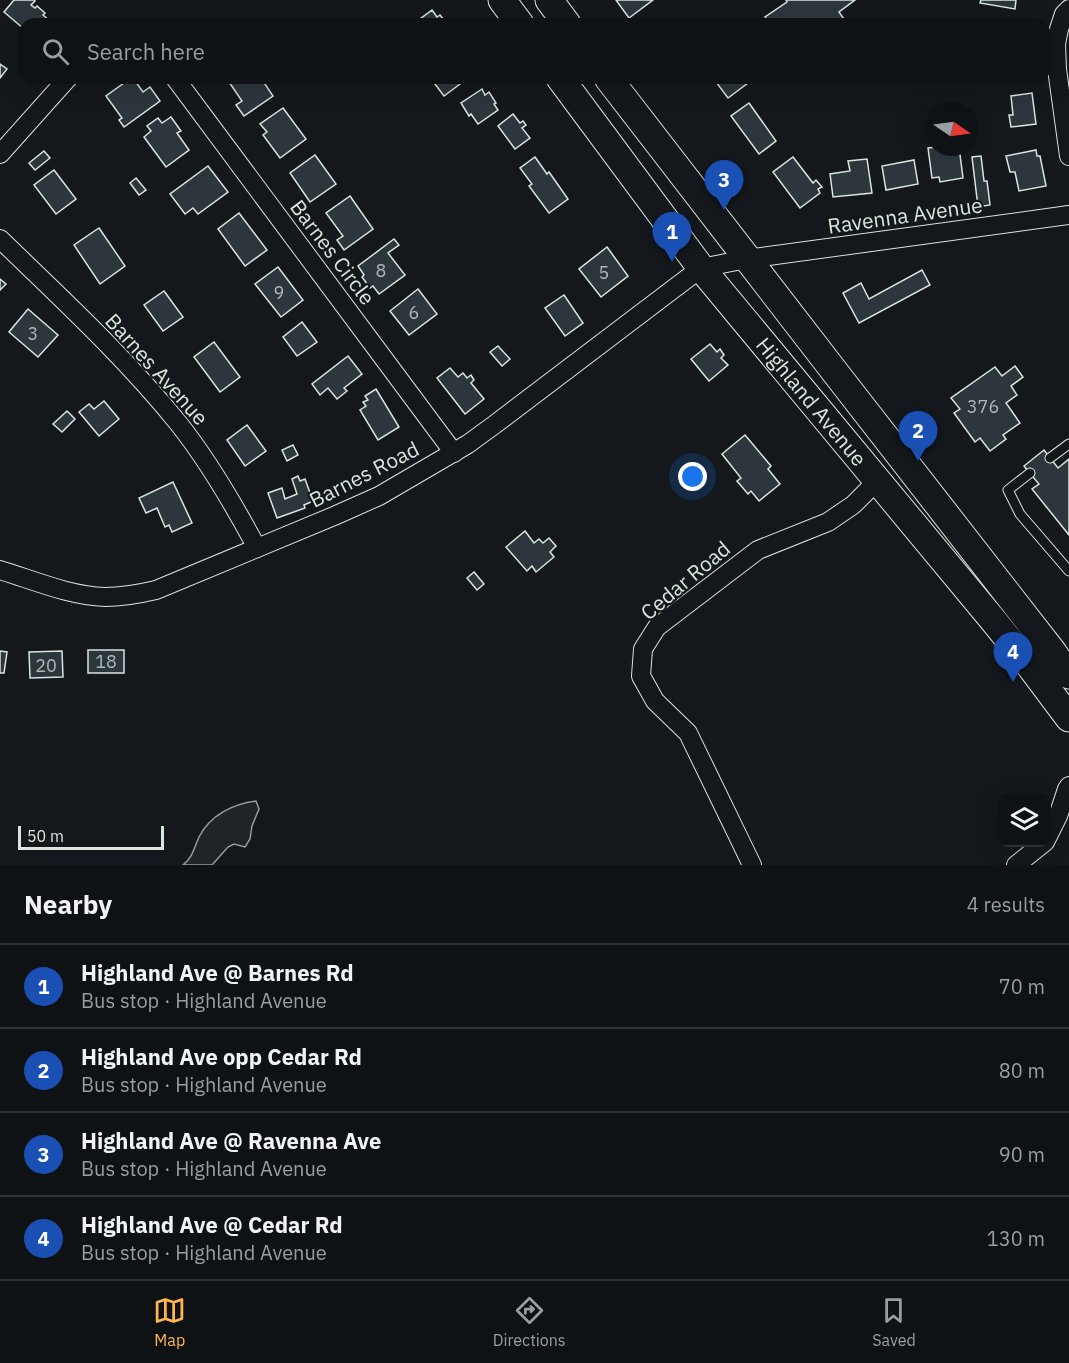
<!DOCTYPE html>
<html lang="en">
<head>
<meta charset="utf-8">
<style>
  body { margin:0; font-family:"IBM Plex Sans",sans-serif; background:#1d2022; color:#f1f3f6 }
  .controls { position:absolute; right:18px; bottom:18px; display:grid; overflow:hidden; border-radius:12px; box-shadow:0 6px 24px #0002 }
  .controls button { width:54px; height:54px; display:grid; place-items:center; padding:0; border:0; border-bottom:2px solid #2f3234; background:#0f1215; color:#f1f3f6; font:30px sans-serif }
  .compass { position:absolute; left:925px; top:102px; width:54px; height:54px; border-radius:50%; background:#0f1215; box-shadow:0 6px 24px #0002; rotate:103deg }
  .scale { position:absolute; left:18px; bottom:15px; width:146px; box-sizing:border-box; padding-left:6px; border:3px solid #d8e6dc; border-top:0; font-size:16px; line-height:21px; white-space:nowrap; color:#d8e6dc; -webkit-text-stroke:4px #14181c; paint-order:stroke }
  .you { position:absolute; left:693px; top:477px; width:21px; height:21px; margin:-15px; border:4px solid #fff; border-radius:50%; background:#1a73e8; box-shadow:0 0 0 9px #1a73e833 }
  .badge { display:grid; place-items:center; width:39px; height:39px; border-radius:50%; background:#ffb74d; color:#fff; font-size:20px; font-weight:700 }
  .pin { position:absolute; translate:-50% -50px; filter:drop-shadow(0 2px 3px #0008) }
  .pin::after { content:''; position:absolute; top:32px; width:21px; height:18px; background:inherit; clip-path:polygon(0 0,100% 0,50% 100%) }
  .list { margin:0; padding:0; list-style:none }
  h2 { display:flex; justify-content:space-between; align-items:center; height:78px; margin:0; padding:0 24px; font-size:26px }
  h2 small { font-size:20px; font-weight:400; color:#9b9ea0 }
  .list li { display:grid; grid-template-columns:39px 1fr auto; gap:18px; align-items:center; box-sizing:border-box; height:84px; padding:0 24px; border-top:2px solid #2f3234 }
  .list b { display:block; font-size:22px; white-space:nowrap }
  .list p { margin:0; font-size:20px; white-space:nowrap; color:#9b9ea0 }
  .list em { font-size:20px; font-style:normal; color:#9b9ea0 }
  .icon { flex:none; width:33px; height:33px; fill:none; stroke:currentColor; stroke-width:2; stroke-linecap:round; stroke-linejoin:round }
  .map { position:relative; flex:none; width:1069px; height:865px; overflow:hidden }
  .search { position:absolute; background:#0f1215; box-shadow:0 6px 24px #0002; left:18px; right:18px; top:18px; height:66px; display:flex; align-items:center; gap:15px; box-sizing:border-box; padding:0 21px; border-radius:18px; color:#9b9ea0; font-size:22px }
  .sheet { height:414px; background:#0f1215 }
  nav { display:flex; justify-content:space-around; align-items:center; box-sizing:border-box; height:84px; border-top:2px solid #2f3234; background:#0f1215; font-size:16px; color:#9b9ea0 }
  nav a { display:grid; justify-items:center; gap:3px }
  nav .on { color:#ffb74d }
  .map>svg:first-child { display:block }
</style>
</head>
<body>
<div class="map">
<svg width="1069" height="865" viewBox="0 0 1069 865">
  <rect width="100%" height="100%" fill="#14181c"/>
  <!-- green -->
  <path fill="#202428" stroke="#939e99" stroke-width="1.5" d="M256,801L259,809L252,826L250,839L245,847L234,844L228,847L212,865H183C193,857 194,848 199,837C210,815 233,804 256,801Z"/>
  <!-- building -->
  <g fill="#2c363c" stroke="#d8e6dc" stroke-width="1.5">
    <polygon points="14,0 34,0 35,1 31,5 35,8 37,6 45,13 43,15 49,20 46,24 24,24 24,29 4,12"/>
    <polygon points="616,0 653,0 629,18"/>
    <polygon points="786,0 855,0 839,12 846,22 843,24 770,24 765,17 787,2"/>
    <polygon points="981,0 1016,0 1015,9 980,3"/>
    <polygon points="432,10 437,17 440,15 444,20 441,22 443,24 419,24 422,22 420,19"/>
    <polygon points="0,64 7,69 0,78"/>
    <polygon points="131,78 133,78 143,92 150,87 160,101 124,127 119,120 122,118 106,96"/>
    <polygon points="229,78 261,78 273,96 244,116 236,105 242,101 227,79"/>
    <polygon points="442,78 468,78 444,96 435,84"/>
    <polygon points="713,78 745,78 748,83 728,98"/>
    <polygon points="482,89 485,95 489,92 496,103 494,104 498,110 478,124 471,114 469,116 461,103"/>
    <polygon points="1032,93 1036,124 1011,127 1009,115 1013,115 1011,96"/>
    <polygon points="749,103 776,141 759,154 731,116"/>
    <polygon points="283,108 306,139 280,158 263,135 267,132 260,124"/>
    <polygon points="513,114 520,123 523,121 526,125 522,128 530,138 515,149 498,126"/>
    <polygon points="171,117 181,131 177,133 189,150 166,167 144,137 151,131 147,126 158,118 162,123"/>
    <polygon points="938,147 959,147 963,178 940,182 939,177 932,178 928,148"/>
    <polygon points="1036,150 1037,156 1040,156 1046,186 1019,191 1015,172 1010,172 1006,156"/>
    <polygon points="44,151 50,158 35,170 29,163"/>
    <polygon points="315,155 336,184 310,202 290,173"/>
    <polygon points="981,156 984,181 987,181 990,205 978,207 972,157"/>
    <polygon points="535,157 547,174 549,172 568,199 549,213 529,186 532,184 520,168"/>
    <polygon points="793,157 813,183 816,180 822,187 818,189 820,193 800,208 773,172"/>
    <polygon points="867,159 872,193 833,197 830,174 850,171 848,161"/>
    <polygon points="914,160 918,184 886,190 882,166"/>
    <polygon points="208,166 228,192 198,214 193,208 185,214 170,194"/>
    <polygon points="54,170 76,199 56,214 34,185"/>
    <polygon points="136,178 146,190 139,195 130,183"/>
    <polygon points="350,196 373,229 344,250 337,240 343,236 326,213"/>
    <polygon points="239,213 267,250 245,266 218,229"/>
    <polygon points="99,228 125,266 100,284 74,245"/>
    <polygon points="394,239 399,245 388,253 405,275 379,294 373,286 370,288 362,277 364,275 358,266"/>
    <polygon points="607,247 628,276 601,297 579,269"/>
    <polygon points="278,267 303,300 281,317 255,284"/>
    <polygon points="922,270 930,285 859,323 843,293 861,283 869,299"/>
    <polygon points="0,279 6,284 0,290"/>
    <polygon points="418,289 437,314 409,335 390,311"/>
    <polygon points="164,291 183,317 163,331 144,305"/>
    <polygon points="564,295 583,323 565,336 545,308"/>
    <polygon points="28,309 58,335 38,357 9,332"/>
    <polygon points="302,322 317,342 297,356 283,337"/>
    <polygon points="214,342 240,377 220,392 194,357"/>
    <polygon points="710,344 717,352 720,349 724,355 721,358 728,365 709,381 691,359"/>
    <polygon points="498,346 510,359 502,366 490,352"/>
    <polygon points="348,356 362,374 344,388 347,391 337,399 328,388 320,395 312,384"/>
    <polygon points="1015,366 1023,377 1011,386 1017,395 1006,403 1020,423 1003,435 1006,439 990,451 980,438 975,442 954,413 960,409 951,398 995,367 1002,376"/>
    <polygon points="450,368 458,377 463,373 467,378 471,375 474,380 471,383 484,399 465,414 437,378"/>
    <polygon points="376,389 399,427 378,440 360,410 366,406 363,402 368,400 365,396"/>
    <polygon points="104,401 119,419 99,436 79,412 89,404 94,409"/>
    <polygon points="67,411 75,419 62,432 53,424"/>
    <polygon points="247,425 266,451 245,466 227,440"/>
    <polygon points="745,435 771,466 768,469 780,484 759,501 751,491 748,494 737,481 741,478 722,454"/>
    <polygon points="293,445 298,455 287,461 282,450"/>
    <polygon points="1044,450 1058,468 1069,459 1069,535 1032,489 1039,484 1024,466"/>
    <polygon points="298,476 300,481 305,479 313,501 304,505 305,508 277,518 268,493 282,488 285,499 297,494 292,479"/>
    <polygon points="173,482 192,523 172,532 169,525 165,527 157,508 146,513 139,498"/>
    <polygon points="525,531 534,543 539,539 543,543 549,538 556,546 550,552 554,557 536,572 532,566 527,571 506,547"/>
    <polygon points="474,572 484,584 477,590 467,578"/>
    <rect x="88" y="650" width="36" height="23"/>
    <polygon points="0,651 7,652 4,673 0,673"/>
    <polygon points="62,651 63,677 30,678 29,652"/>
  </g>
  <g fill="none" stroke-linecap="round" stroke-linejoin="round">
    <!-- service casing -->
    <g stroke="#d8e6dc" stroke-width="11">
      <g id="service">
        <polyline points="1050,458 1069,444"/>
        <polyline points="1030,473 1008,490 1020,514 1069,571"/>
      </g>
    </g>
    <!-- minor casing -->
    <g stroke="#d8e6dc" stroke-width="20">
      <g id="minor">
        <polyline points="1069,9 1064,14 1059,29 1056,44 1057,69 1069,156"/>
        <polyline points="175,78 454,453"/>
        <polyline points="0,154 68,78"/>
        <path d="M0,239C61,298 125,357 179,424C209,462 234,505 257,548"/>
        <path d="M0,570C33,580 70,596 105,597C122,597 139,594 156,590L334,516L379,496L468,444L494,425L701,268L747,259L1069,215"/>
        <polyline points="1046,840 1058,816 1067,789 1069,786"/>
        <polyline points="752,865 688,733 655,701 641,676 643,649 657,627 758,550 828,522 853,505 878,480"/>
        <polyline points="1016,865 1045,842"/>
      </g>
    </g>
    <!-- primary casing -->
    <g stroke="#d8e6dc" stroke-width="29">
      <g id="primary">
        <polyline points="502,0 520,24"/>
        <polyline points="549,0 567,24"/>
        <path id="s1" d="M560,78L701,268L993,620L1027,662L1069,718"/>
        <polyline points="608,78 838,376 1052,651 1069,675"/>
      </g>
    </g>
    <!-- service -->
    <use href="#service" stroke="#14181c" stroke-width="9"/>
    <!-- minor -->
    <use href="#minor" stroke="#14181c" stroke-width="18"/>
    <!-- primary -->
    <use href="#primary" stroke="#14181c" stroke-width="27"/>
  </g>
  <g text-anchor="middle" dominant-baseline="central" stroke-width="4.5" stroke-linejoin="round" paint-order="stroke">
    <!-- number labels -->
    <g font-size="18" fill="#adbab4">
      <text x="381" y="270">8</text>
      <text x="604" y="272">5</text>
      <text x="279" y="292">9</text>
      <text x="414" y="312">6</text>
      <text x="33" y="333">3</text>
      <text x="983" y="406">376</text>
      <text x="106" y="661">18</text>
      <text x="46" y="665">20</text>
    </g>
    <!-- street labels -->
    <g font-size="21" fill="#d8e6dc" stroke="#14181c">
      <text transform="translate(905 215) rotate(-8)">Ravenna Avenue</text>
      <text transform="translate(333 252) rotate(53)">Barnes Circle</text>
      <text transform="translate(157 369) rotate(48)">Barnes Avenue</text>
      <text stroke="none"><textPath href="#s1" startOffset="410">Highland Avenue</textPath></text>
      <text transform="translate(364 474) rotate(-27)">Barnes Road</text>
      <text transform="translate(685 580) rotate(-40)">Cedar Road</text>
    </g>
  </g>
</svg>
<div class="controls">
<button><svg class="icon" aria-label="layers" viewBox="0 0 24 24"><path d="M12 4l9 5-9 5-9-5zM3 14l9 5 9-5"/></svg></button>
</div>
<svg class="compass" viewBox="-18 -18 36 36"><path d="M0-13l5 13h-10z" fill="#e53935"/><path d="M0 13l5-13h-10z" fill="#9b9ea0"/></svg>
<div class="scale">50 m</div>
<div class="you"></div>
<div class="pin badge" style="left:672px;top:262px;background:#1a4fb4">1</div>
<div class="pin badge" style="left:918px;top:461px;background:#1a4fb4">2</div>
<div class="pin badge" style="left:724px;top:210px;background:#1a4fb4">3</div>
<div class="pin badge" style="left:1013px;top:682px;background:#1a4fb4">4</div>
<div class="search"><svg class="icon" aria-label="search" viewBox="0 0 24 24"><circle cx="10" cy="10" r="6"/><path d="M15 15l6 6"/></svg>Search here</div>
</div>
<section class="sheet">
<h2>Nearby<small>4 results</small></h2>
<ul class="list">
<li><span class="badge" style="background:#1a4fb4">1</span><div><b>Highland Ave @ Barnes Rd</b><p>Bus stop · Highland Avenue</p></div><em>70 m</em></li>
<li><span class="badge" style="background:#1a4fb4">2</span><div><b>Highland Ave opp Cedar Rd</b><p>Bus stop · Highland Avenue</p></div><em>80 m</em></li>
<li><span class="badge" style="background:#1a4fb4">3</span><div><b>Highland Ave @ Ravenna Ave</b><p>Bus stop · Highland Avenue</p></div><em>90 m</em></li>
<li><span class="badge" style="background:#1a4fb4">4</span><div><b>Highland Ave @ Cedar Rd</b><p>Bus stop · Highland Avenue</p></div><em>130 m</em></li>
</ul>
</section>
<nav>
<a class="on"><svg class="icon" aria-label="map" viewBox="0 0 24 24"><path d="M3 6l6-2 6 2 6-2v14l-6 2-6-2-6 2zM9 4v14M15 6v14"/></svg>Map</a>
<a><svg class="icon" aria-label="directions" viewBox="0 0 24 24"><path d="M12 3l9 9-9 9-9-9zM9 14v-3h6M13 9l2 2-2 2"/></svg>Directions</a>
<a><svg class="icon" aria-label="saved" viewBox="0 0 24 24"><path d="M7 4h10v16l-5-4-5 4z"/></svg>Saved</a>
</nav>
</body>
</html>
